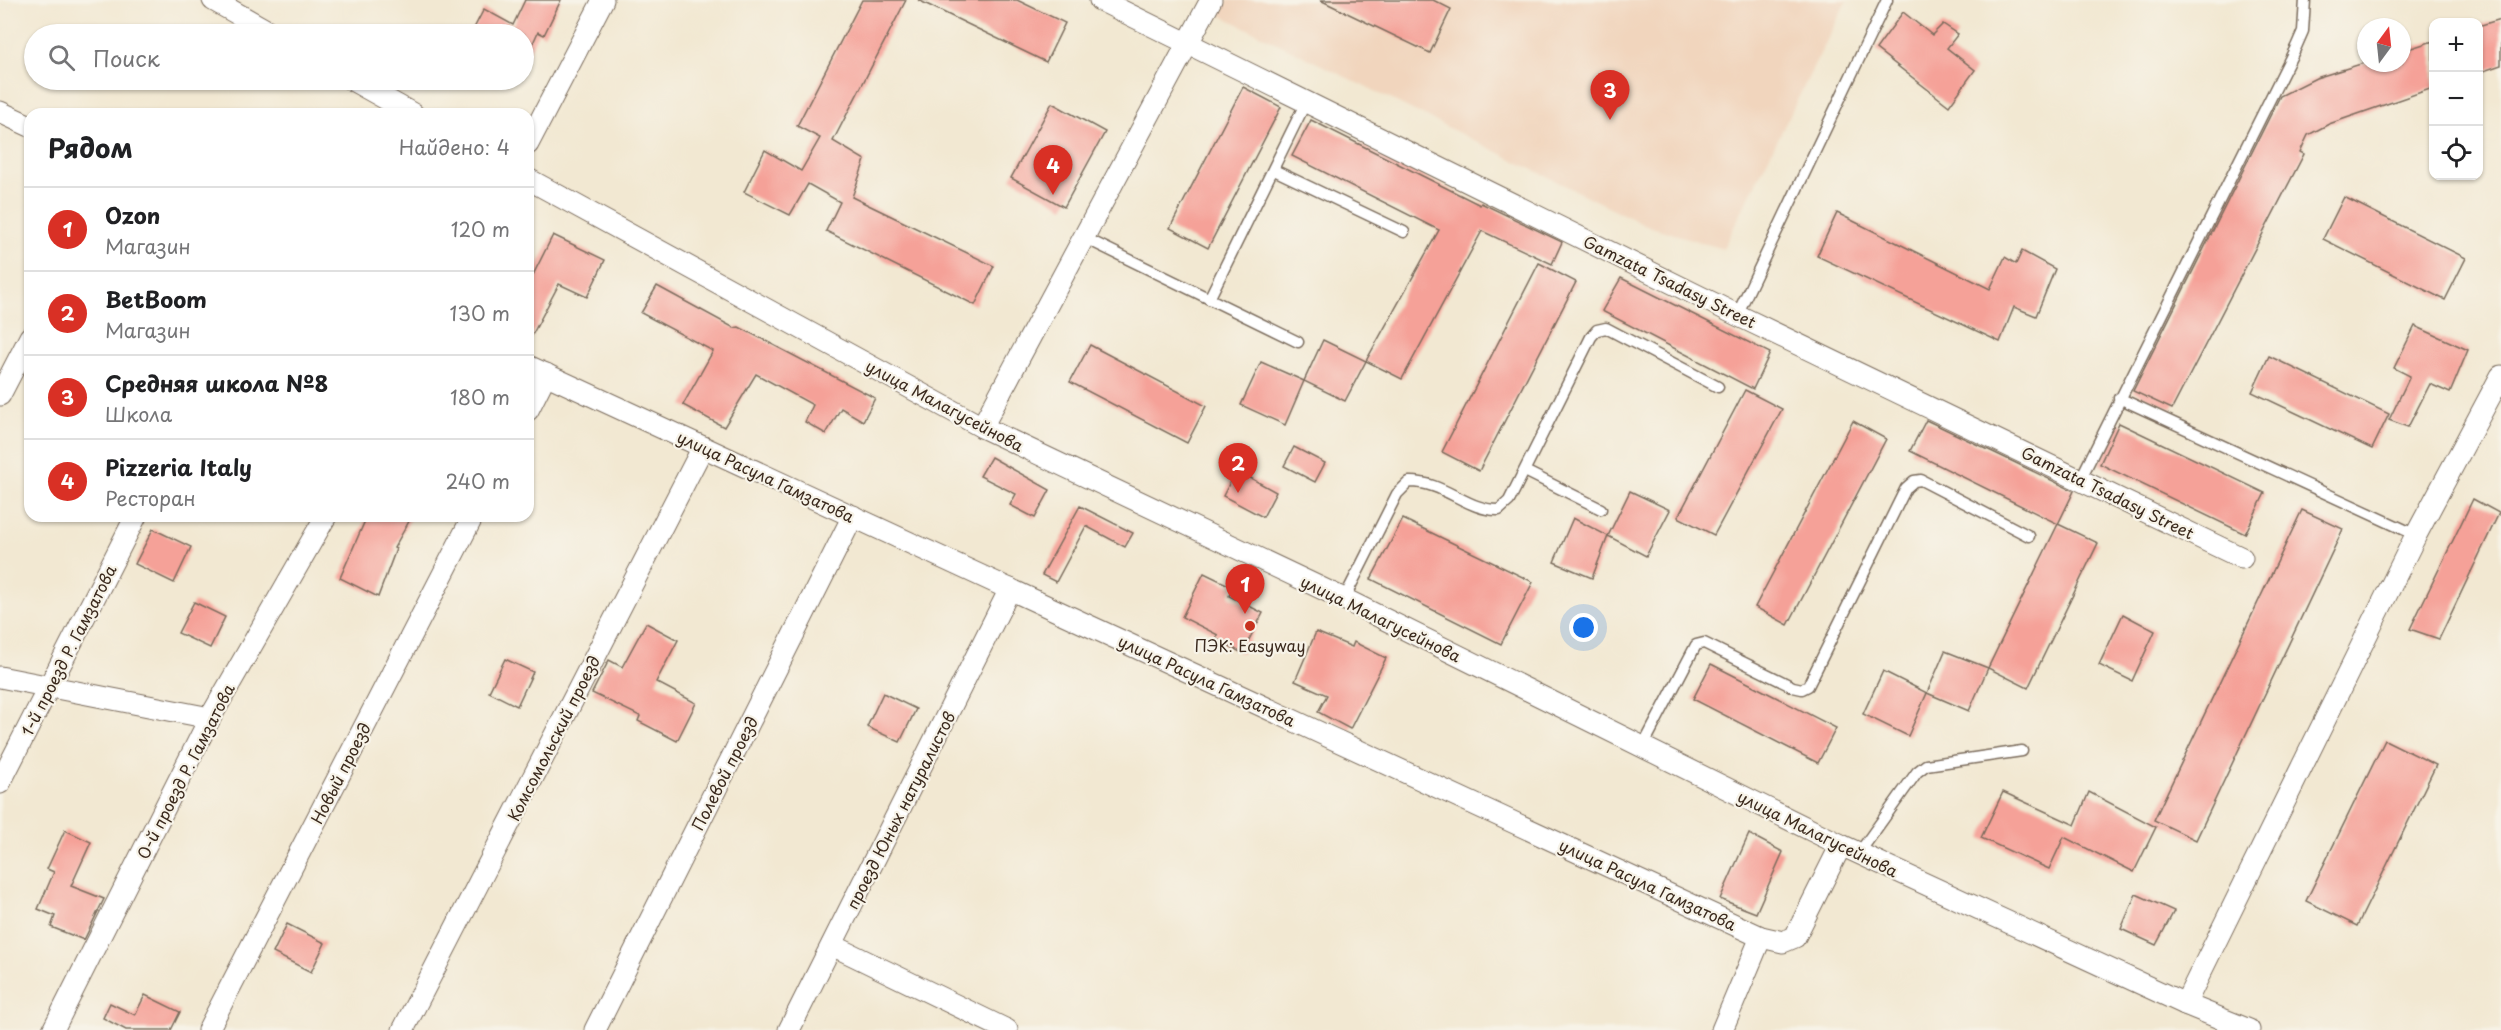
<!DOCTYPE html>
<html lang="ru">
<head>
<meta charset="utf-8">
<style>
  body { margin:0; font-family:"Playpen Sans",sans-serif; background:#f6f6f6; color:#202124 }
  .controls { position:absolute; right:18px; top:18px; display:grid; overflow:hidden; border-radius:12px; box-shadow:0 2px 4px #0004 }
  .controls button { width:54px; height:54px; display:grid; place-items:center; padding:0; border:0; border-bottom:2px solid #e0e0e0; background:#fff; color:#202124; font:30px sans-serif }
  .compass { position:absolute; left:2357px; top:18px; width:54px; height:54px; border-radius:50%; background:#fff; box-shadow:0 2px 4px #0004; rotate:15deg }
  .you { position:absolute; left:1584px; top:628px; width:21px; height:21px; margin:-15px; border:4px solid #fff; border-radius:50%; background:#1a73e8; box-shadow:0 0 0 9px #1a73e833 }
  .badge { display:grid; place-items:center; width:39px; height:39px; border-radius:50%; background:#d93025; color:#fff; font-size:20px; font-weight:700 }
  .pin { position:absolute; translate:-50% -50px; filter:drop-shadow(0 2px 3px #0008) }
  .pin::after { content:''; position:absolute; top:32px; width:21px; height:18px; background:inherit; clip-path:polygon(0 0,100% 0,50% 100%) }
  .list { margin:0; padding:0; list-style:none }
  h2 { display:flex; justify-content:space-between; align-items:center; height:78px; margin:0; padding:0 24px; font-size:26px }
  h2 small { font-size:20px; font-weight:400; color:#757577 }
  .list li { display:grid; grid-template-columns:39px 1fr auto; gap:18px; align-items:center; box-sizing:border-box; height:84px; padding:0 24px; border-top:2px solid #e0e0e0 }
  .list b { display:block; font-size:22px; white-space:nowrap }
  .list p { margin:0; font-size:20px; white-space:nowrap; color:#757577 }
  .list em { font-size:20px; font-style:normal; color:#757577 }
  .icon { flex:none; width:33px; height:33px; fill:none; stroke:currentColor; stroke-width:2; stroke-linecap:round; stroke-linejoin:round }
  .map { position:relative; flex:none; width:2501px; height:1030px; overflow:hidden }
  .search { position:absolute; background:#fff; box-shadow:0 2px 4px #0004; left:24px; top:24px; width:510px; height:66px; display:flex; align-items:center; gap:15px; box-sizing:border-box; padding:0 21px; border-radius:33px; color:#757577; font-size:22px }
  .panel { position:absolute; background:#fff; box-shadow:0 2px 4px #0004; left:24px; top:108px; width:510px; height:414px; border-radius:18px }
  .map>svg:first-child { display:block }
</style>
</head>
<body>
<div class="map">
<svg width="2501" height="1030" viewBox="0 0 2501 1030">
  <rect width="100%" height="100%" fill="#f7f3e8"/>
  <filter id="ink" filterUnits="userSpaceOnUse"><feTurbulence type="fractalNoise" baseFrequency=".0167" numOctaves="2"/><feDisplacementMap in="SourceGraphic" scale="12" xChannelSelector="R" yChannelSelector="G"/><feConvolveMatrix kernelMatrix="1 2 1 2 8 2 1 2 1" color-interpolation-filters="sRGB"/></filter>
  <filter id="wash" filterUnits="userSpaceOnUse"><feTurbulence type="fractalNoise" baseFrequency=".008" numOctaves="4" result="noise"/><feDisplacementMap in="SourceGraphic" scale="24" xChannelSelector="R" yChannelSelector="G"/><feGaussianBlur stdDeviation="1.35" result="paint"/><feColorMatrix in="noise" values="0 0 0 0 0 0 0 0 0 0 0 0 0 0 0 0 0 1.4 0 .05"/><feComposite in="paint" operator="in"/></filter>
  <g filter="url(#wash)">
    <rect width="100%" height="100%" fill="#f2e8d2"/>
    <!-- built -->
    <polygon fill="#f1d5bd" points="1228,0 1847,0 1723,249 1645,225 1220,15"/>
    <g id="blocks">
      <!-- building -->
      <g fill="#f5a198">
        <polygon points="525,0 561,0 544,35 538,32 524,63 524,34 471,34 484,9 513,25"/>
        <polygon points="862,0 906,0 833,141 865,160 852,197 994,266 975,305 826,231 840,202 808,184 790,215 744,192 765,150 801,171 820,138 797,126"/>
        <polygon points="918,0 1017,0 1065,23 1046,62"/>
        <polygon points="1320,0 1433,0 1451,9 1430,53"/>
        <polygon points="1903,12 1932,35 1943,24 1958,34 1947,48 1975,70 1949,106 1876,49"/>
        <polygon points="2501,19 2501,65 2478,73 2478,26"/>
        <polygon points="2433,41 2433,88 2329,124 2308,135 2300,152 2304,154 2172,409 2133,391 2280,96 2316,78 2364,63 2402,63 2402,51"/>
        <polygon points="1243,87 1281,107 1208,248 1170,228"/>
        <polygon points="1052,103 1105,132 1064,207 1011,178"/>
        <polygon points="1311,120 1480,205 1481,203 1562,242 1552,264 1482,231 1402,379 1366,361 1439,230 1292,156"/>
        <polygon points="2344,197 2466,258 2445,300 2323,239"/>
        <polygon points="1837,213 1990,289 2005,257 2016,264 2022,251 2055,269 2036,316 2014,307 2000,342 1817,256"/>
        <polygon points="553,235 605,260 587,297 559,284 528,343 528,285"/>
        <polygon points="1539,263 1576,282 1479,471 1442,452"/>
        <polygon points="1621,278 1770,353 1753,389 1602,311"/>
        <polygon points="657,286 734,328 739,327 875,398 863,421 841,408 826,434 805,422 813,405 756,374 724,427 683,405 713,351 641,313"/>
        <polygon points="2415,326 2468,350 2450,393 2430,384 2408,427 2389,420 2410,376 2394,368"/>
        <polygon points="1323,340 1366,361 1345,401 1304,381"/>
        <polygon points="1090,345 1206,406 1187,443 1070,382"/>
        <polygon points="2269,356 2389,414 2372,449 2252,392"/>
        <polygon points="1261,362 1304,381 1285,425 1241,405"/>
        <polygon points="1745,390 1782,409 1714,535 1678,517"/>
        <polygon points="1926,420 2074,491 2058,524 1910,451"/>
        <polygon points="1853,421 1886,439 1788,625 1755,607"/>
        <polygon points="2119,423 2265,493 2245,534 2100,464"/>
        <polygon points="1294,447 1325,463 1315,482 1284,466"/>
        <polygon points="991,457 1050,490 1035,518 1010,505 1016,494 980,476"/>
        <polygon points="1236,470 1276,492 1263,517 1223,496"/>
        <polygon points="1630,491 1670,510 1646,556 1608,536"/>
        <polygon points="2473,499 2499,513 2439,639 2410,629"/>
        <polygon points="1080,506 1133,533 1125,547 1086,526 1056,582 1042,575"/>
        <polygon points="2302,510 2343,529 2196,840 2154,820"/>
        <polygon points="367,516 412,516 394,548 396,549 378,597 340,578"/>
        <polygon points="1573,518 1608,536 1592,578 1554,562"/>
        <polygon points="1403,519 1533,582 1501,644 1371,579"/>
        <polygon points="2058,524 2098,543 2028,688 1988,668"/>
        <polygon points="153,529 191,547 174,583 135,564"/>
        <polygon points="1204,573 1233,587 1229,596 1263,613 1242,653 1216,639 1218,635 1182,617"/>
        <polygon points="194,602 225,617 210,648 178,633"/>
        <polygon points="2123,614 2155,631 2132,681 2099,665"/>
        <polygon points="646,623 678,640 656,682 696,703 677,741 638,721 640,716 592,693 609,660 622,667"/>
        <polygon points="1316,632 1352,647 1354,642 1386,658 1350,729 1318,712 1327,695 1295,681"/>
        <polygon points="1945,651 1988,668 1969,711 1927,693"/>
        <polygon points="505,659 533,672 517,706 489,692"/>
        <polygon points="1711,664 1836,728 1818,763 1693,699"/>
        <polygon points="1883,671 1927,693 1908,736 1863,714"/>
        <polygon points="883,693 916,709 900,742 867,727"/>
        <polygon points="2385,740 2436,765 2357,926 2306,901"/>
        <polygon points="2003,792 2075,825 2089,792 2156,827 2134,872 2064,837 2049,869 1981,838"/>
        <polygon points="65,830 91,842 71,886 104,899 84,940 51,927 55,916 38,909 54,872 47,869"/>
        <polygon points="1749,834 1783,852 1756,913 1720,899"/>
        <polygon points="2136,894 2174,911 2156,945 2121,929"/>
        <polygon points="287,924 325,943 311,972 273,953"/>
        <polygon points="145,995 180,1012 171,1030 126,1030 103,1018 110,1003 135,1015"/>
      </g>
    </g>
  </g>
  <g filter="url(#ink)">
    <use href="#blocks" fill-opacity="0" stroke="#7b6c5d" stroke-width="1.5"/>
    <g fill="none" stroke-linecap="round" stroke-linejoin="round">
      <!-- service casing -->
      <g stroke="#7b6c5d" stroke-width="13">
        <g id="service">
          <polyline points="1274,170 1404,232"/>
          <polyline points="1085,238 1298,342"/>
          <polyline points="1209,299 1306,102"/>
          <polyline points="1737,315 1887,0"/>
          <polyline points="2119,398 2416,535"/>
          <polyline points="1525,471 1601,509"/>
          <polyline points="2081,478 2296,47 2303,31 2305,0"/>
          <path d="M1344,599L1397,494L1409,482C1444,481 1467,511 1499,510L1509,501L1591,337L1597,330L1606,328L1718,387"/>
          <polyline points="1642,748 1696,645 1704,643 1793,687 1802,689 1808,686 1906,488 1914,481 1921,480 2029,536"/>
          <polyline points="1859,853 1917,772 1926,765 2022,751"/>
        </g>
      </g>
      <!-- minor casing -->
      <g stroke="#7b6c5d" stroke-width="23">
        <g id="minor">
          <polyline points="213,0 273,34"/>
          <polyline points="1100,0 1737,315 2242,558"/>
          <polyline points="352,80 413,114"/>
          <polyline points="0,112 30,126"/>
          <polyline points="528,144 603,0"/>
          <polyline points="528,179 982,427 1344,599 1841,845 2185,1004 2249,1030"/>
          <polyline points="528,366 1761,937 1783,942 1795,937 1841,845"/>
          <polyline points="0,395 30,337"/>
          <polyline points="528,410 546,374"/>
          <polyline points="982,427 1211,0"/>
          <polyline points="0,677 210,718"/>
          <polyline points="0,783 136,516"/>
          <polyline points="832,945 1007,1030"/>
          <polyline points="2185,1004 2416,535 2501,376"/>
          <polyline points="53,1030 210,718 326,516"/>
          <polyline points="208,1030 473,516"/>
          <polyline points="403,1030 703,447"/>
          <polyline points="595,1030 853,516"/>
          <polyline points="789,1030 1010,589"/>
          <polyline points="1722,1030 1761,937"/>
        </g>
      </g>
      <!-- service -->
      <use href="#service" stroke="#fff" stroke-width="10"/>
      <!-- minor -->
      <use href="#minor" stroke="#fff" stroke-width="21"/>
    </g>
  </g>
  <!-- markers -->
  <circle fill="#c8321e" stroke="#f7f3e8" stroke-width="2" cx="1250" cy="626" r="6"/>
  <g text-anchor="middle" dominant-baseline="central" stroke-width="4.5" stroke-linejoin="round" paint-order="stroke">
    <!-- street labels -->
    <g font-size="16" fill="#3b2a1e" stroke="#f7f3e8">
      <text transform="translate(1670 281) rotate(26)">Gamzata Tsadasy Street</text>
      <text transform="translate(945 405) rotate(28)">улица Малагусейнова</text>
      <text transform="translate(766 476) rotate(25)">улица Расула Гамзатова</text>
      <text transform="translate(2108 492) rotate(26)">Gamzata Tsadasy Street</text>
      <text transform="translate(1381 618) rotate(26)">улица Малагусейнова</text>
      <text transform="translate(68 650) rotate(-63)">1-й проезд Р. Гамзатова</text>
      <text transform="translate(1207 680) rotate(25)">улица Расула Гамзатова</text>
      <text transform="translate(553 738) rotate(-63)">Комсомольский проезд</text>
      <text transform="translate(185 771) rotate(-63)">0-й проезд Р. Гамзатова</text>
      <text transform="translate(340 773) rotate(-63)">Новый проезд</text>
      <text transform="translate(724 773) rotate(-63)">Полевой проезд</text>
      <text transform="translate(900 810) rotate(-63)">проезд Юных натуралистов</text>
      <text transform="translate(1818 833) rotate(26)">улица Малагусейнова</text>
      <text transform="translate(1648 884) rotate(25)">улица Расула Гамзатова</text>
    </g>
    <!-- poi labels -->
    <g font-size="16" fill="#3b2a1e" stroke="#f7f3e8">
      <text x="1250" y="645">ПЭК: Easyway</text>
    </g>
  </g>
</svg>
<div class="controls">
<button>+</button>
<button>−</button>
<button><svg class="icon" aria-label="locate" viewBox="0 0 24 24"><circle cx="12" cy="12" r="6"/><path d="M12 2v4M12 18v4M2 12h4M18 12h4"/></svg></button>
</div>
<svg class="compass" viewBox="-18 -18 36 36"><path d="M0-13l5 13h-10z" fill="#e53935"/><path d="M0 13l5-13h-10z" fill="#757577"/></svg>
<div class="you"></div>
<div class="pin badge" style="left:1245px;top:614px">1</div>
<div class="pin badge" style="left:1238px;top:493px">2</div>
<div class="pin badge" style="left:1610px;top:120px">3</div>
<div class="pin badge" style="left:1053px;top:195px">4</div>
<div class="search"><svg class="icon" aria-label="search" viewBox="0 0 24 24"><circle cx="10" cy="10" r="6"/><path d="M15 15l6 6"/></svg>Поиск</div>
<section class="panel">
<h2>Рядом<small>Найдено: 4</small></h2>
<ul class="list">
<li><span class="badge">1</span><div><b>Ozon</b><p>Магазин</p></div><em>120 m</em></li>
<li><span class="badge">2</span><div><b>BetBoom</b><p>Магазин</p></div><em>130 m</em></li>
<li><span class="badge">3</span><div><b>Средняя школа №8</b><p>Школа</p></div><em>180 m</em></li>
<li><span class="badge">4</span><div><b>Pizzeria Italy</b><p>Ресторан</p></div><em>240 m</em></li>
</ul>
</section>
</div>
</body>
</html>
